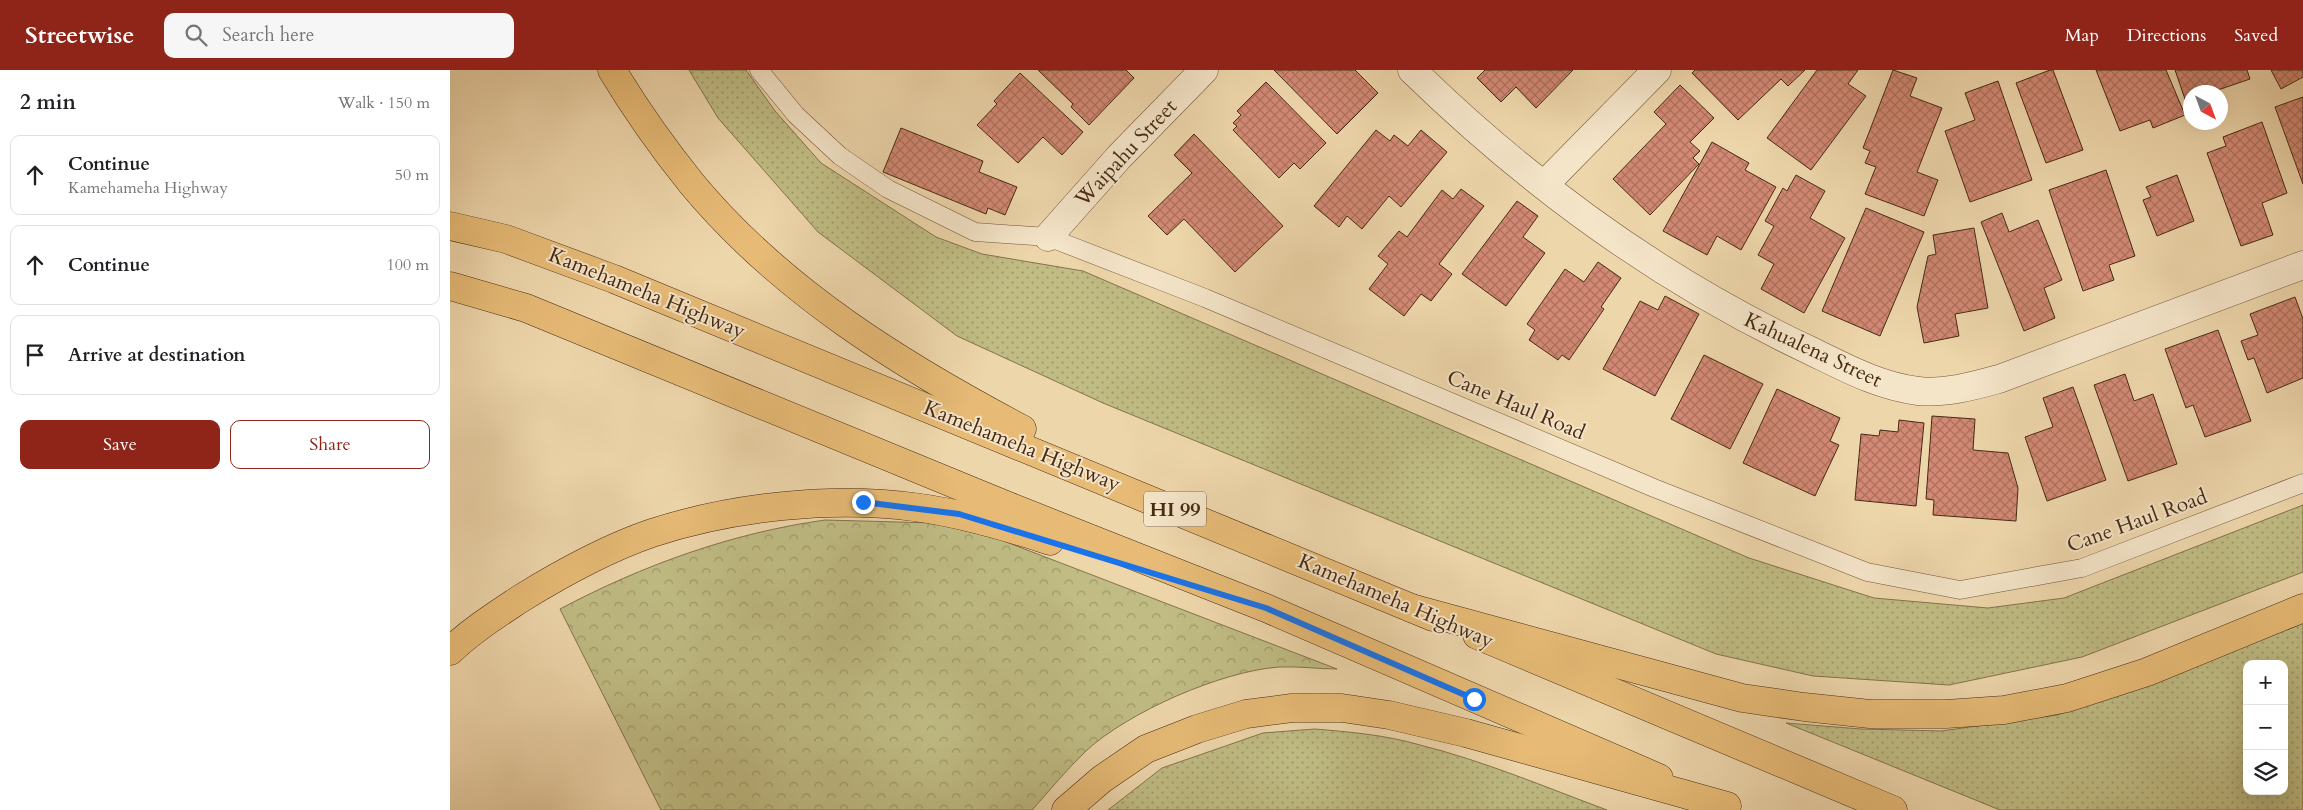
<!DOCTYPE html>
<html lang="en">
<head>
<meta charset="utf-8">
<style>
  body { margin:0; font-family:Cardo,serif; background:#f6f6f6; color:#202124 }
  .controls { position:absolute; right:15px; bottom:15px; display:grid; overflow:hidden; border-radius:10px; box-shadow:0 5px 20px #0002 }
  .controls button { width:45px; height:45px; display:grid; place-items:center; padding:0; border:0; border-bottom:1px solid #e0e0e0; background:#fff; color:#202124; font:25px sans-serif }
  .compass { position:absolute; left:1733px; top:15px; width:45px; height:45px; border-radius:50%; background:#fff; box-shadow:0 5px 20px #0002; rotate:139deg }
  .stop { position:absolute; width:15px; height:15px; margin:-11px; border:4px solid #1a73e8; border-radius:50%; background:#fff }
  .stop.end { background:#1a73e8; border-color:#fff; box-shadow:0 1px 5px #0008 }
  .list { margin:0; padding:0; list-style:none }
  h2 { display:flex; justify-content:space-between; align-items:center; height:65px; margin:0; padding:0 20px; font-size:21px }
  h2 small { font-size:16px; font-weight:400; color:#757577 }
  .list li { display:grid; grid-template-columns:32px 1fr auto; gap:15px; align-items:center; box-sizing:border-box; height:80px; margin:0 10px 10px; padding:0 10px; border:1px solid #e0e0e0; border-radius:10px }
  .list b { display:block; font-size:19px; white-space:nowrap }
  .list p { margin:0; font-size:16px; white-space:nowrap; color:#757577 }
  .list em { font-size:16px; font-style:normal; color:#757577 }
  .actions { display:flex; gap:10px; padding:15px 20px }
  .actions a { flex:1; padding:11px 0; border:1px solid #8f2418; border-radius:10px; text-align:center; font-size:18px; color:#8f2418 }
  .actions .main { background:#8f2418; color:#fff }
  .icon { flex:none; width:28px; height:28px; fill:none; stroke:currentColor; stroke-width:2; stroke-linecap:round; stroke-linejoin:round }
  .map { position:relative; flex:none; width:1853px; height:740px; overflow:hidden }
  header { display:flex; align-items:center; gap:30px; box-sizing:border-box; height:70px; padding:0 25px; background:#8f2418; color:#fff }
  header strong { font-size:24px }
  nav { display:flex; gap:28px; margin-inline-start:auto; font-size:18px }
  .search { width:350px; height:45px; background:#f6f6f6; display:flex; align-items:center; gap:12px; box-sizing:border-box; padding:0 18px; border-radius:10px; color:#757577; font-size:19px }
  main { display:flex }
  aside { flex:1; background:#fff }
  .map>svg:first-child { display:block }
</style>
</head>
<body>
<header>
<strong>Streetwise</strong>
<div class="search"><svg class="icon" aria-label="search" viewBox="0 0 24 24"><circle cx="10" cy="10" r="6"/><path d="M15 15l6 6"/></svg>Search here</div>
<nav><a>Map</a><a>Directions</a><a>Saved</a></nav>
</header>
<main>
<aside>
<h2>2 min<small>Walk · 150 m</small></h2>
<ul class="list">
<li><svg class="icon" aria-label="ahead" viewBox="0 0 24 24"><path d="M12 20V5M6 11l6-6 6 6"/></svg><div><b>Continue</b><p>Kamehameha Highway</p></div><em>50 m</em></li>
<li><svg class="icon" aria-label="ahead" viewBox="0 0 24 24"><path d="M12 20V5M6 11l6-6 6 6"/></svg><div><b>Continue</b></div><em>100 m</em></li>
<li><svg class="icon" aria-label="arrive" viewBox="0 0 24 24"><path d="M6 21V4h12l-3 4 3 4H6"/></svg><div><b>Arrive at destination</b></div></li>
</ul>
<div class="actions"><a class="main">Save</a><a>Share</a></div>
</aside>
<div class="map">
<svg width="1853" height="740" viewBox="0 0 1853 740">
  <defs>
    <pattern id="green-dots" width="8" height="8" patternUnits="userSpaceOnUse" patternTransform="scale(1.25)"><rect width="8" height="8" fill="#c0bc84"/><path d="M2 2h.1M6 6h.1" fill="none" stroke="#9e996b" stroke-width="1.8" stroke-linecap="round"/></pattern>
    <pattern id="forest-crowns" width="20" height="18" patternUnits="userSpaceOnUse" patternTransform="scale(1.25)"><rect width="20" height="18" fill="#c0bc84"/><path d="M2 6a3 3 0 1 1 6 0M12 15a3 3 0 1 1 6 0" fill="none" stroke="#9e996b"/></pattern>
    <pattern id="building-cross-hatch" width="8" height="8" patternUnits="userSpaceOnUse" patternTransform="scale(1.25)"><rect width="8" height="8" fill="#d38974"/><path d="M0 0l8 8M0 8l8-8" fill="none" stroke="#ad705e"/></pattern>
  </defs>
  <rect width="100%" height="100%" fill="#eed6ab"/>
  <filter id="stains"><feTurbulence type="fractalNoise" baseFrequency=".004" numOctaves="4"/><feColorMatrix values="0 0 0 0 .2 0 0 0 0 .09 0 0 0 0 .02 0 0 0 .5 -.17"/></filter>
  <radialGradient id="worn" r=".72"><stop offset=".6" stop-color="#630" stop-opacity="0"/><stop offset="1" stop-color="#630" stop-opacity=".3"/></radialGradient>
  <!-- green -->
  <g fill="url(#green-dots)" stroke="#84734c" fill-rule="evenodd">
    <polygon points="239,0 296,0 325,41 371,93 486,167 532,184 633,201 1299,488 1424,528 1538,538 1614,528 1853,435 1853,502 1632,587 1499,615 1363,606 1266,584 653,333 507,266 368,162 268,48"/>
    <path d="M1853,553V740H1550L1336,653L1411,659L1491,661L1607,645L1700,614ZM1797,594H1834V721H1797Z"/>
    <path d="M865,659C900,662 936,665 970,675C1034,691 1095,717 1157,740H658L712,698L813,663Z"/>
  </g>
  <!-- forest -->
  <path fill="url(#forest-crowns)" stroke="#84734c" d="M375,450L485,453L551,470L887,599C868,599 848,596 829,597C772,601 678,642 636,681C617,699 600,720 582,740H211L110,539C193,495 282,463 375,450Z"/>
  <!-- building -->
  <g fill="url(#building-cross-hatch)" stroke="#472a15">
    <polygon points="588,0 676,0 684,8 639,55 621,37 623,34"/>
    <polygon points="824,0 905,0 928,23 887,64"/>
    <polygon points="1035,0 1123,0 1086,38 1066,17 1051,32 1027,8"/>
    <polygon points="1245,0 1355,0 1338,16 1331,9 1288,50 1242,3"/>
    <polygon points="1367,0 1408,0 1398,14 1416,26 1361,100 1317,68"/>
    <polygon points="1443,0 1467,8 1460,26 1492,38 1467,102 1488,110 1474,146 1415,124 1426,97 1415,93 1420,81 1413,78"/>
    <polygon points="1600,0 1603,0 1633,80 1596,93 1566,13"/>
    <polygon points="1646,0 1716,0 1735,45 1703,58 1700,50 1670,61"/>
    <polygon points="1725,0 1797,0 1800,9 1762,22 1740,22 1740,30 1736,32"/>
    <polygon points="1821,0 1853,0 1853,7 1831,19"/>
    <polygon points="570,3 633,62 612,85 593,67 568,93 527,55 547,34 544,31"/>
    <polygon points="1548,11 1582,110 1520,132 1495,61 1525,50 1515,23"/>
    <polygon points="816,12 876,73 850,99 844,93 829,108 783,60 787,56 783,53 791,45 787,41"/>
    <polygon points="1230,15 1264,48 1240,72 1250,81 1243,88 1249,94 1200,145 1163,109 1216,54 1204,42"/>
    <polygon points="1853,27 1853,114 1825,37"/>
    <polygon points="1812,52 1837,123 1812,133 1823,165 1791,176 1757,83 1776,76 1773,67"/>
    <polygon points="451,58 533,91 529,102 567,117 555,145 538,138 536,144 433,102"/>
    <polygon points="926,60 940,71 944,65 958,76 971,60 997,82 951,137 939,126 912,159 897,146 889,157 864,136"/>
    <polygon points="744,64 833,156 785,202 734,149 717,165 698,146 742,103 724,85"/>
    <polygon points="1262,72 1299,93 1295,100 1326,117 1291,180 1267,166 1257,185 1213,161"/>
    <polygon points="1656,100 1685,186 1659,195 1664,210 1633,221 1599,120"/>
    <polygon points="1346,105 1375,121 1360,148 1395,168 1354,243 1311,219 1324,194 1308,185 1324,156 1315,151 1333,118 1337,121"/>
    <polygon points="1727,105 1744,151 1707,166 1693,130 1701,127 1696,117"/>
    <polygon points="1011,119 1034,136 989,194 1002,204 981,231 971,224 954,246 919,219 938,194 928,186 949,161 957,167 992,120 1003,129"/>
    <polygon points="1067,131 1088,146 1073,167 1095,183 1056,236 1012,204"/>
    <polygon points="1416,138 1474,162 1430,266 1372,241"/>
    <polygon points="1552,143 1559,162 1588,150 1612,210 1594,218 1605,248 1574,261 1531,152"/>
    <polygon points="1524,158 1538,238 1505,244 1509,266 1474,273 1467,237 1478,186 1486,184 1483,165"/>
    <polygon points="1148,192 1171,208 1151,237 1154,239 1119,290 1112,285 1108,290 1079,270 1085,260 1077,254 1115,199 1134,212"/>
    <polygon points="1215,226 1249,244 1205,326 1153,299 1190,231 1208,240"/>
    <polygon points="1845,227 1853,249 1853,308 1817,323 1804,288 1798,290 1791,271 1808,265 1800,244"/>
    <polygon points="1768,260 1801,351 1755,367 1743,335 1736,338 1715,279"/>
    <polygon points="1254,285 1313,314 1280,379 1221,349"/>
    <polygon points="1675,304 1684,331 1703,324 1727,394 1678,411 1644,315"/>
    <polygon points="1623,317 1656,410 1597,431 1575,367 1603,357 1593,328"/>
    <polygon points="1327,319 1390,348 1380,371 1389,375 1365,426 1293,393"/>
    <polygon points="1482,346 1525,349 1523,380 1558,383 1568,418 1566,451 1483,445 1484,430 1476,429"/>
    <polygon points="1449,350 1474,353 1466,436 1405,430 1411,364 1429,366 1430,360 1448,362"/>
  </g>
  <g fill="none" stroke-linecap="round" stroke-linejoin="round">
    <!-- lane casing -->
    <g stroke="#71553a" stroke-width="19">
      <polyline id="lane" points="309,0 346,45 390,86 438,119 525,162 598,167 755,228 1204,418 1417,502 1510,520 1632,498 1853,413"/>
    </g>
    <!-- street casing -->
    <g stroke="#71553a" stroke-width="29">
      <g id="street">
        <path d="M962,0C1078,113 1212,211 1359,280C1394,297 1428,316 1468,321C1495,324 1523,316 1549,309L1853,195"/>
        <polyline points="1094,115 1207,0"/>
        <polyline points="598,167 669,87 754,0"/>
      </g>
    </g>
    <!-- primary casing -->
    <g stroke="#472a15" stroke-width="29">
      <g id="primary">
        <path d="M162,0C186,40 213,78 242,114C331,221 451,295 572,359"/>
        <polyline points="0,156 56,169 164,209 983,547"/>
        <polyline points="0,216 76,238 558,436 816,538 1209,708"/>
        <polyline points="1027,565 1443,740"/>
        <path d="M0,581C21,561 46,545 70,529C112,503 155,479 202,463C282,437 381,426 464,437C511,443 555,456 600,471"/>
      </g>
    </g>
    <!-- highway casing -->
    <g stroke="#472a15" stroke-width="29">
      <g id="highway">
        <polyline points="961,538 1292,628 1354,637 1420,644 1496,644 1554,640 1617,628 1697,602 1853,538"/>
        <polyline points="616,740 652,709 696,679 747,659 796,644 842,638 892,638 939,645 1016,663 1277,736"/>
      </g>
    </g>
    <!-- lane -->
    <use href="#lane" stroke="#f4e4c8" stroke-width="18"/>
    <!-- street -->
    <use href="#street" stroke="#f4e4c8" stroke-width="28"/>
    <!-- primary -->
    <use href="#primary" stroke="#e7bb76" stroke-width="28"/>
    <!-- highway -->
    <use href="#highway" stroke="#e7bb76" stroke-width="28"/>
  </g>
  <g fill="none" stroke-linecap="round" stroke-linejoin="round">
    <!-- route -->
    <polyline stroke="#1a73e8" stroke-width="6" points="413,432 509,444 816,538 1024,629"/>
  </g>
  <g text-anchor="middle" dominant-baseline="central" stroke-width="4" stroke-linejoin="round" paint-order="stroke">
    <!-- shield labels -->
    <rect fill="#f4e4c8" stroke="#7b624b" stroke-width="1" x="694" y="421.5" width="62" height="35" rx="4"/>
    <g font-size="20" font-weight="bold" fill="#472a15">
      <text x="725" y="439">HI 99</text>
    </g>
    <!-- street labels -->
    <g font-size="21" fill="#472a15" stroke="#f4e4c8">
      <text transform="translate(676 83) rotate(-47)">Waipahu Street</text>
      <text transform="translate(197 223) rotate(22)">Kamehameha Highway</text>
      <text transform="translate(1363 280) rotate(25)">Kahualena Street</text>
      <text transform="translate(1066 335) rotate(23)">Cane Haul Road</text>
      <text transform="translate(572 376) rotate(22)">Kamehameha Highway</text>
      <text transform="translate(1687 451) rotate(-20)">Cane Haul Road</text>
      <text transform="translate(946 531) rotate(23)">Kamehameha Highway</text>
    </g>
  </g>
  <rect width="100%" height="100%" filter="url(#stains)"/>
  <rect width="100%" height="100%" fill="url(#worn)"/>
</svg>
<div class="controls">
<button>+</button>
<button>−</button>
<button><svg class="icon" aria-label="layers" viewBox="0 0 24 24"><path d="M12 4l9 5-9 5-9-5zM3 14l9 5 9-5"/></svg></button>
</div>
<svg class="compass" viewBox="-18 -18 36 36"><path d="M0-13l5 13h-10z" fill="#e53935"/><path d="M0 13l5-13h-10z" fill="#757577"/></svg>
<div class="stop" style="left:1024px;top:629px"></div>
<div class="stop end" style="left:413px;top:432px"></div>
</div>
</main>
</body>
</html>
